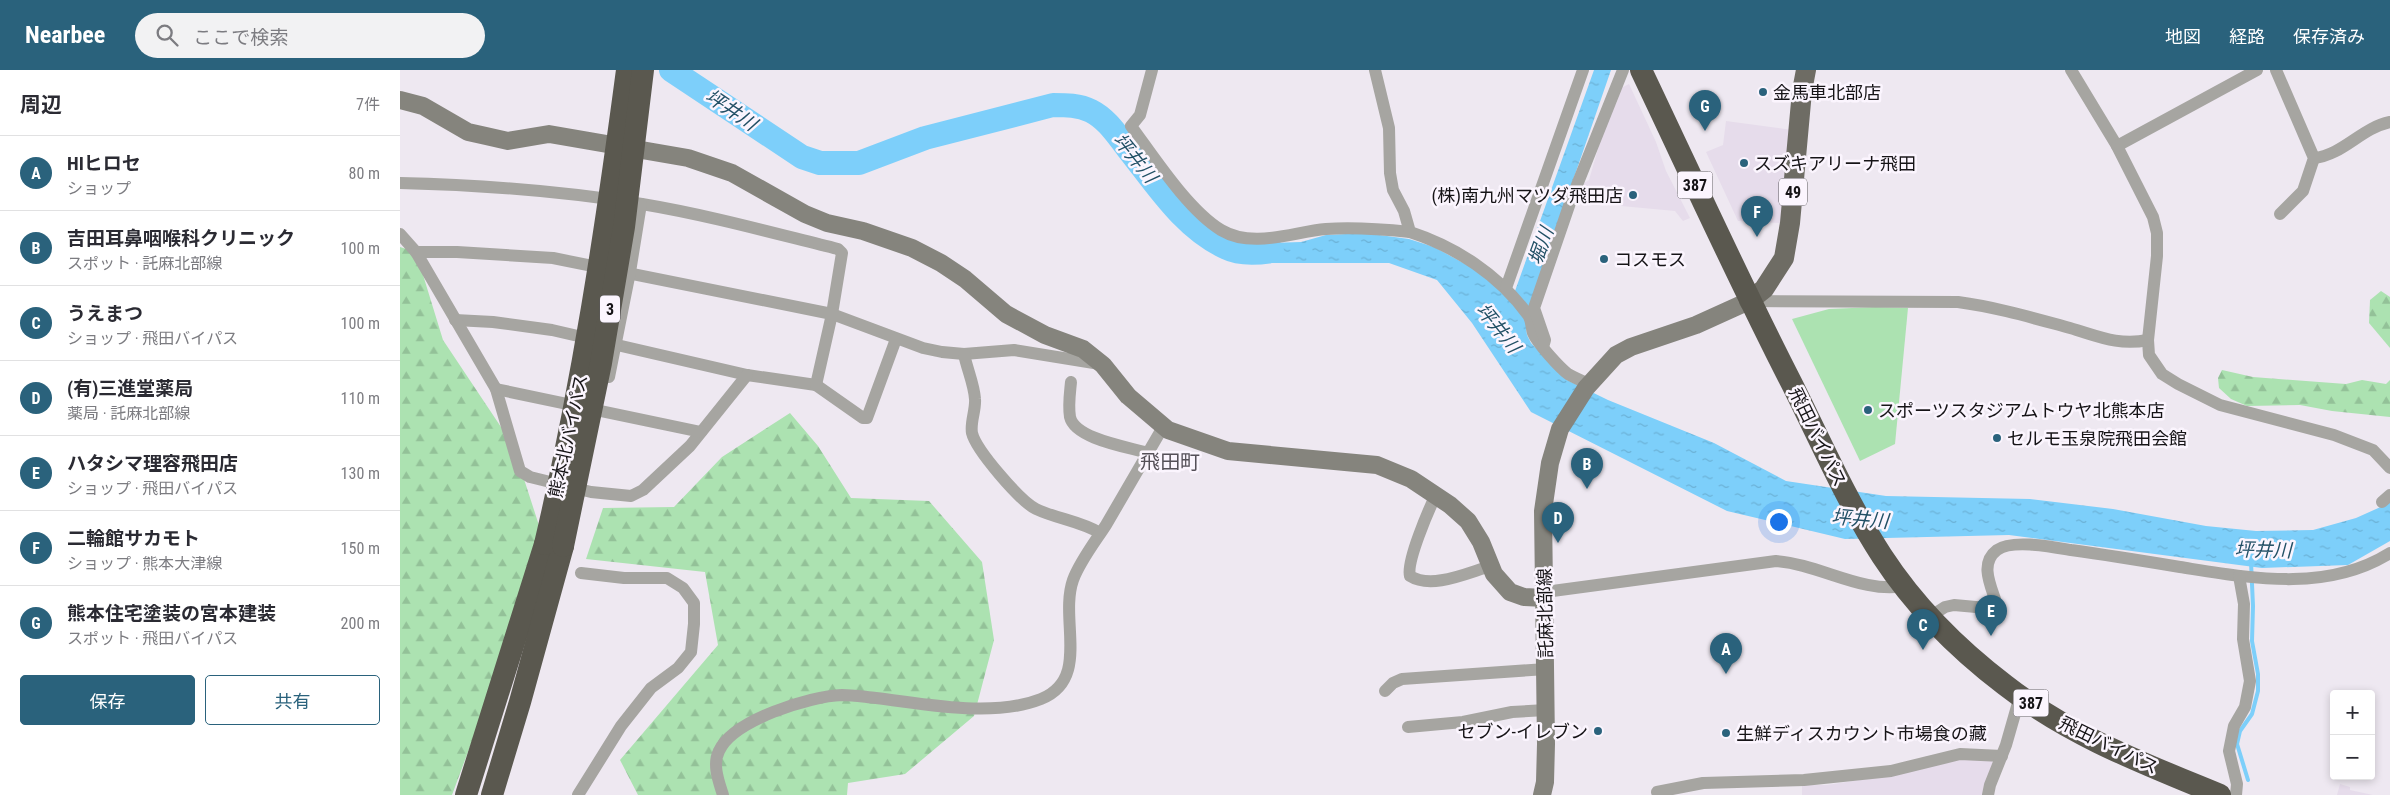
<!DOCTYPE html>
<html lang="ja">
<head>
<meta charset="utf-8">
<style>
  body { margin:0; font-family:"Roboto Condensed","Noto Sans JP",sans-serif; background:#f2f2f3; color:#2b2b33 }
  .controls { position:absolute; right:15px; bottom:15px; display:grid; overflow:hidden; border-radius:5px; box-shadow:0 2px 8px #0003 }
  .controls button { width:45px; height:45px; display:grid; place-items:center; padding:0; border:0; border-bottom:1px solid #e1e1e2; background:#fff; color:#2b2b33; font:25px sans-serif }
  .you { position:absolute; left:1378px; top:451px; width:18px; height:18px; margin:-12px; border:4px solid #fff; border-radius:50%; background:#1a73e8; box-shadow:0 0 0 8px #1a73e833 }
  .badge { display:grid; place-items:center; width:32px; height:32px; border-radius:50%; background:#2a627c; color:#fff; font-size:16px; font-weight:700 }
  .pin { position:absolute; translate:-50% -41px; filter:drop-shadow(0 1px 2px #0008) }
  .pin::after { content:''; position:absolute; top:26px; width:18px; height:15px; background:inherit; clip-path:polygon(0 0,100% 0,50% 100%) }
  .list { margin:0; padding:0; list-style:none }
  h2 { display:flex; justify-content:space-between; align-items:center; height:65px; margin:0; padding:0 20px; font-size:21px }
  h2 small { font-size:16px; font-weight:400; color:#7c7c81 }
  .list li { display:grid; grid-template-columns:32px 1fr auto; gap:15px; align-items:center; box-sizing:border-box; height:75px; padding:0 20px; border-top:1px solid #e1e1e2 }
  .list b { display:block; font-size:19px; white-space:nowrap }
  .list p { margin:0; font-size:16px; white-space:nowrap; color:#7c7c81 }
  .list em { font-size:16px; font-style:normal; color:#7c7c81 }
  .actions { display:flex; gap:10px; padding:15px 20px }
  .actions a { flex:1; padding:11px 0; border:1px solid #2a627c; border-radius:5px; text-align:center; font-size:18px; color:#2a627c }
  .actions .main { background:#2a627c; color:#fff }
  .icon { flex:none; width:28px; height:28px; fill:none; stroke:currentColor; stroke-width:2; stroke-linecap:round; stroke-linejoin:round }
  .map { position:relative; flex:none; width:1990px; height:725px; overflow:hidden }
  header { display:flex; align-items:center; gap:30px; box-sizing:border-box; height:70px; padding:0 25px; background:#2a627c; color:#fff }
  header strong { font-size:24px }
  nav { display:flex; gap:28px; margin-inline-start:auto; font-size:18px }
  .search { width:350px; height:45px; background:#f2f2f3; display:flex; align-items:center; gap:12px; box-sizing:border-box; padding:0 18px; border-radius:28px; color:#7c7c81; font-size:19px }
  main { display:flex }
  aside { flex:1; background:#fff }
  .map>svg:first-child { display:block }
</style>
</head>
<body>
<header>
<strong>Nearbee</strong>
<div class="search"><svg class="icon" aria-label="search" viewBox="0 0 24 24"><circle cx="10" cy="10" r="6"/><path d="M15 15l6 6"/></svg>ここで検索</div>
<nav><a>地図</a><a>経路</a><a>保存済み</a></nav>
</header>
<main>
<aside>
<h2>周辺<small>7件</small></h2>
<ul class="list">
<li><span class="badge">A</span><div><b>HIヒロセ</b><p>ショップ</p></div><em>80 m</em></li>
<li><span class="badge">B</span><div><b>吉田耳鼻咽喉科クリニック</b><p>スポット · 託麻北部線</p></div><em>100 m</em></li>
<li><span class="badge">C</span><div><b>うえまつ</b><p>ショップ · 飛田バイパス</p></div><em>100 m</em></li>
<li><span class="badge">D</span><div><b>(有)三進堂薬局</b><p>薬局 · 託麻北部線</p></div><em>110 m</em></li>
<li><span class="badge">E</span><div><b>ハタシマ理容飛田店</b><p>ショップ · 飛田バイパス</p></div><em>130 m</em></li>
<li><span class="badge">F</span><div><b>二輪館サカモト</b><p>ショップ · 熊本大津線</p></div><em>150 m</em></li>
<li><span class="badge">G</span><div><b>熊本住宅塗装の宮本建装</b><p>スポット · 飛田バイパス</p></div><em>200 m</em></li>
</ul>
<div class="actions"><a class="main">保存</a><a>共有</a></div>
</aside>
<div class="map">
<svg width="1990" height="725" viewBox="0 0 1990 725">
  <defs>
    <pattern id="forest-firs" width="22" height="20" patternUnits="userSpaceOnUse" patternTransform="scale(1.25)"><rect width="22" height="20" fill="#ace2b1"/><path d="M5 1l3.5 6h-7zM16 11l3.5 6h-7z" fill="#93c198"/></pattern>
    <pattern id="water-ripples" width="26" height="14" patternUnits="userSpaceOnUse" patternTransform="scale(1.25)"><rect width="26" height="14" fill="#7dcffa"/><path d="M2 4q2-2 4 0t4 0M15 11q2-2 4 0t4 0" fill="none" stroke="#6bb1d6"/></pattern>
  </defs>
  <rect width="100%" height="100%" fill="#eee8f1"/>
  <!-- built -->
  <g fill="#e6dceb">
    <polygon points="1229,14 1256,72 1266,101 1290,148 1283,151 1275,141 1178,132 1184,113 1189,110 1206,51 1217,32 1221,18"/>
    <polygon points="1326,51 1392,60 1382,153 1338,151 1306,82 1323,75"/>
    <polygon points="1590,687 1594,693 1585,725 1402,725 1402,715 1427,715 1492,705 1555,688"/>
    <polygon points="1940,714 1950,717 1950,720 1973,725 1937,725"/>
  </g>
  <!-- forest -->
  <g fill="url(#forest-firs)">
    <polygon points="0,177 16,182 43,270 113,375 145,474 52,725 0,725"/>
    <polygon points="1981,221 1990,227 1990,278 1969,253 1970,230"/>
    <polygon points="1822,300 1853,307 1946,314 1962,310 1986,314 1990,310 1990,347 1932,341 1900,335 1847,336 1831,329 1819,318 1818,308"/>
    <polygon points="390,343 418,376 451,428 529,431 582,492 594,570 574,646 505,704 448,713 447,725 238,725 220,690 318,575 305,502 186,489 203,438 274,437 322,387"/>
  </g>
  <!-- pitch -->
  <polygon fill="#ace2b1" points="1475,237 1508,238 1495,374 1460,391 1392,249 1429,239"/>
  <!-- water -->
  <polygon fill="url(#water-ripples)" points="1194,0 1211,0 1147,186 1126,257 1127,265 1131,273 1167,310 1208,330 1314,373 1386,411 1486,426 1630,429 1713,439 1806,456 1856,461 1913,460 1956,448 1985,435 1990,430 1990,471 1948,495 1862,498 1609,465 1445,469 1327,441 1131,342 1072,253 1037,210 989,193 843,193 840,174 901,172 926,165 965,163 1009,169 1034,177 1115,221"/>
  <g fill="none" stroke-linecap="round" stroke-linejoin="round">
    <!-- stream -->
    <polyline stroke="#7dcffa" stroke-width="4" points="1848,710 1837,674 1840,661 1852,644 1858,621 1858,604 1852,571 1853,536 1851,492"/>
    <!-- river -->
    <path stroke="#7dcffa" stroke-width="24" d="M271,0L402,87L420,93H459L525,68L653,35C666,35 679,35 691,41C707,49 717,65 728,79C756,114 784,159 827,178C839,184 859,183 872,181"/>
    <!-- street -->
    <g stroke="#a6a5a1" stroke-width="12">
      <path d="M752,0L740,45L731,56C754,87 788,140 821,160C853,179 892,162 926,159C954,157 981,159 1010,162"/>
      <path d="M975,0L989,58L990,103L993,120L1004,141L1010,162C1056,177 1099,205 1128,245C1132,251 1131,257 1133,263C1137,273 1160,298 1168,304C1175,308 1182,311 1189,314"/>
      <polyline points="1671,0 1717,76 1753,147 1757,163 1757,186 1748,270 1749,285 1762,304 1778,314 1820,335 1934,365 1973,380 1990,398"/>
      <polyline points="1876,0 1914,88 1903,121 1880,144"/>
      <polyline points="1717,76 1857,0"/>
      <path d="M1914,88C1943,85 1961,58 1990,52"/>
      <path d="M0,113C81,115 162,121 242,134C308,145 373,163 438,179L442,183L432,244L416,315L347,305L152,260L93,252L55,250"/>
      <polyline points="0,164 16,182 96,319 120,401 130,407 191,422 231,426 243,420 290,376 347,305"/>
      <polyline points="16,182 57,182 153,188 432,244 523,278 542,282 564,284 614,280 700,294"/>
      <polyline points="1106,218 1183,0"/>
      <path d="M1349,231L1558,232C1596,237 1633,248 1670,258C1698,266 1718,276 1748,270"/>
      <polyline points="1143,277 1145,270 1134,238 1171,130 1223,0"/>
      <path d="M564,284C567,299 574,314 575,329C576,340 570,352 572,363C576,380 620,431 636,439C657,449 680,451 700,463"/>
      <polyline points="209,307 230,202 241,134"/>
      <path d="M671,312C670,323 668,335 670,347C675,369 728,377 748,383"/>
      <polyline points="416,315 463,348 467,348 496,269"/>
      <polyline points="96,319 301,362"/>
      <path d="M1036,425C1029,439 1006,492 1010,506C1032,520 1069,502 1091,496"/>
      <polyline points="1982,432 1990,425"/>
      <path d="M1145,522L1376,491C1419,494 1463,524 1504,516"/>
      <path d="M1531,546L1545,537L1554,535L1598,539C1594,521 1577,495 1597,480C1612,469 1653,477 1671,480C1707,485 1744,491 1780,497C1850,508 1926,523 1990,483"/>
      <polyline points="985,621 993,613 1002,609 1146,599"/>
      <polyline points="1008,657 1063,652 1112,642 1146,640"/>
      <polyline points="1257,722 1303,713 1404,710 1491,701 1560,684 1602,686"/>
      <polyline points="178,725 221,656 251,618 278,598 291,582 294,554 294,533 283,518 267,508 224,508 181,503"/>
      <path d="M323,725C319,712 312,695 319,681C333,650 410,626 442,625C453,625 465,627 476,628C526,634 593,648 641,629C691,609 659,550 673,510C680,491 695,472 706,455C725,422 744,390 763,357"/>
      <polyline points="1588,725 1590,715 1606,675 1620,626"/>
      <polyline points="1836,725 1837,714 1829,681 1834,656 1845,637 1850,611 1843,569 1844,534 1839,506"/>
    </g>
    <!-- secondary -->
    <g stroke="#85847d" stroke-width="18">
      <polyline points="0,30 23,36 68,62 86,66 108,71 149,64 288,88 332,103 405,144 427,153 463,161 512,178 541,193 565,209 606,244 645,265 683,279 703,295 728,326 768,360 828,381 977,395 1011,409 1050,435 1068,451 1081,472 1094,504 1110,522 1124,527 1145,528"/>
      <polyline points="1142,725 1145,712 1146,674 1143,441 1150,393 1160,359 1186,318 1216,285 1231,277 1296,255 1349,231"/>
    </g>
    <!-- primary -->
    <polyline stroke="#6e6c64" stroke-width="20" points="1349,231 1364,219 1384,188 1390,153 1402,21 1406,0"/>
    <!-- highway -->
    <g stroke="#5a584f" stroke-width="22">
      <path d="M1241,0C1291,105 1339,211 1392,314C1421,372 1447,432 1482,486C1514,535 1559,580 1605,615C1670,666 1745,694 1820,725"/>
      <polyline points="66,725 145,474"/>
      <polyline points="92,725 120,632 163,476"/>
    </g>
    <!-- highway-bridge -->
    <g stroke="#5a584f" stroke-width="22">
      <path d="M145,474C182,317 206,159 227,0"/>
      <polyline points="163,476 201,293 224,157 243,0"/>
    </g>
  </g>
  <!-- markers -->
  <g fill="#2a627c" stroke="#fbf5fe" stroke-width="2">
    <circle cx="1363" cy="22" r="5"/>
    <circle cx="1344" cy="93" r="5"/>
    <circle cx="1233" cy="125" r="5"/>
    <circle cx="1204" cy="189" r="5"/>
    <circle cx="1468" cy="340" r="5"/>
    <circle cx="1597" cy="368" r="5"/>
    <circle cx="1198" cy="661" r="5"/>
    <circle cx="1326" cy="663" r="5"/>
  </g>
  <g text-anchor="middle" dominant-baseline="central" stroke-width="5" stroke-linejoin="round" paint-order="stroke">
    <!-- shield labels -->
    <g fill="#fbf5fe" stroke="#5b585c" stroke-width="1">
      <rect x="1277.5" y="101.5" width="35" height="27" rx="4"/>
      <rect x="1379" y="108.5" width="28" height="27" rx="4"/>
      <rect x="200" y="225.5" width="20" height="27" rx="4"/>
      <rect x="1613.5" y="619.5" width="35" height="27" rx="4"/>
    </g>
    <g font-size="16" font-weight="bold" fill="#161417">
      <text x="1295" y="115">387</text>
      <text x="1393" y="122">49</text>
      <text x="210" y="239">3</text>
      <text x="1631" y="633">387</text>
    </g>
    <!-- poi labels -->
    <g font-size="18" fill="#161417" stroke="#fbf5fe" text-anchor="start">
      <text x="1373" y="22">金馬車北部店</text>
      <text x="1354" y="93">スズキアリーナ飛田</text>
      <text x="1223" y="125" text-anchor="end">(株)南九州マツダ飛田店</text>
      <text x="1214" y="189">コスモス</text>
      <text x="1478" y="340">スポーツスタジアムトウヤ北熊本店</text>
      <text x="1607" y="368">セルモ玉泉院飛田会館</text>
      <text x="1188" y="661" text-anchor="end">セブン-イレブン</text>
      <text x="1336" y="663">生鮮ディスカウント市場食の藏</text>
    </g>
    <!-- street labels -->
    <g font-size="18" fill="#161417" stroke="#fbf5fe">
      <text transform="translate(168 366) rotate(-78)">熊本北バイパス</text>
      <text transform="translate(1418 367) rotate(64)">飛田バイパス</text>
      <text transform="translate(1145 543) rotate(-91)">託麻北部線</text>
      <text transform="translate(1709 675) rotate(26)">飛田バイパス</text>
    </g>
    <!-- water labels -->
    <g font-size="19" font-style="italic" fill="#225066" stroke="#fbf5fe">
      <text transform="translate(331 40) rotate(34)">坪井川</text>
      <text transform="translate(735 88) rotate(51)">坪井川</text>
      <text transform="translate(1141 176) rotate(-70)">堀川</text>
      <text transform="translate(1098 258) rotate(51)">坪井川</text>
      <text transform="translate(1460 449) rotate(5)">坪井川</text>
      <text transform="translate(1863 480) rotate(1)">坪井川</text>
    </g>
    <!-- quarter labels -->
    <g font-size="20" fill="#555058" stroke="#fbf5fe">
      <text x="770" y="392">飛田町</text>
    </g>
  </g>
</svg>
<div class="controls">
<button>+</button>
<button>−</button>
</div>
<div class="you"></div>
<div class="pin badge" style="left:1326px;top:604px">A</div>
<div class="pin badge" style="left:1187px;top:419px">B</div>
<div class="pin badge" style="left:1523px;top:580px">C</div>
<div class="pin badge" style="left:1158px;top:473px">D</div>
<div class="pin badge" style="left:1591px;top:566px">E</div>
<div class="pin badge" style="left:1357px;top:167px">F</div>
<div class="pin badge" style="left:1305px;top:61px">G</div>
</div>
</main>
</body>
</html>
